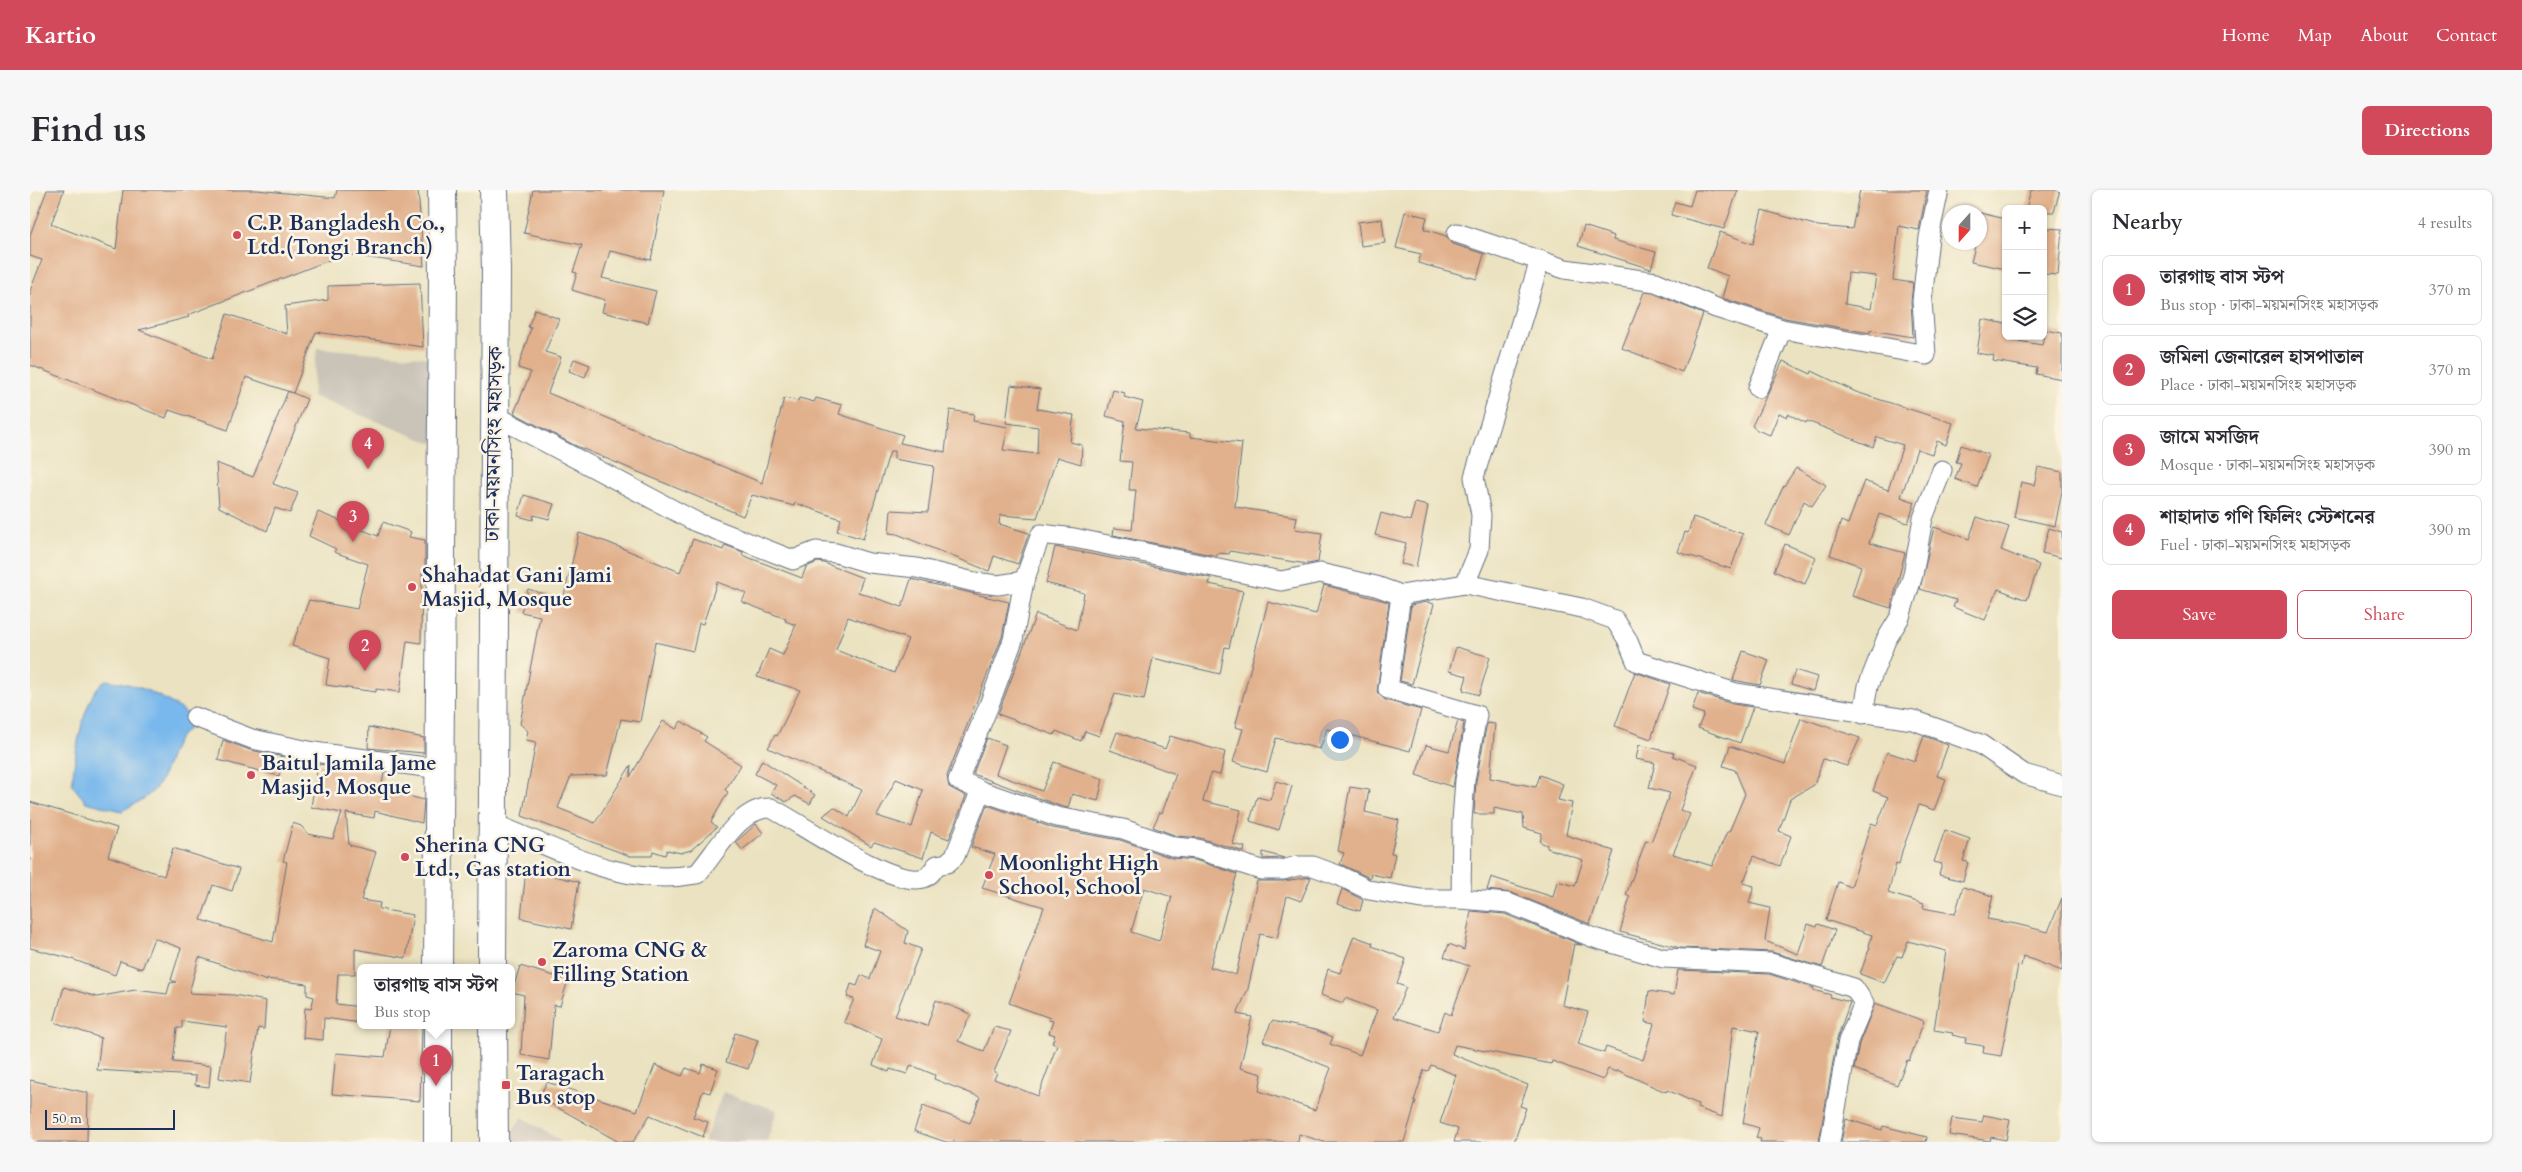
<!DOCTYPE html>
<html lang="en">
<head>
<meta charset="utf-8">
<style>
  body { margin:0; font-family:Cardo,"Noto Serif Bengali",serif; background:#f7f7f7; color:#2b2b33 }
  .controls { position:absolute; right:15px; top:15px; display:grid; overflow:hidden; border-radius:8px; box-shadow:0 1px 4px #0004 }
  .controls button { width:45px; height:45px; display:grid; place-items:center; padding:0; border:0; border-bottom:1px solid #e1e1e2; background:#fff; color:#2b2b33; font:25px sans-serif }
  .compass { position:absolute; left:1912px; top:15px; width:45px; height:45px; border-radius:50%; background:#fff; box-shadow:0 1px 4px #0004; rotate:201deg }
  .scale { position:absolute; left:15px; bottom:12px; width:130px; box-sizing:border-box; padding-left:5px; border:2px solid #1b2f5e; border-top:0; font-size:14px; line-height:18px; white-space:nowrap; color:#1b2f5e; -webkit-text-stroke:4px #fcf5e5; paint-order:stroke }
  .you { position:absolute; left:1309px; top:549px; width:18px; height:18px; margin:-12px; border:4px solid #fff; border-radius:50%; background:#1a73e8; box-shadow:0 0 0 8px #1a73e833 }
  .badge { display:grid; place-items:center; width:32px; height:32px; border-radius:50%; background:#d1495b; color:#fff; font-size:16px; font-weight:700 }
  .pin { position:absolute; translate:-50% -41px; filter:drop-shadow(0 1px 2px #0008) }
  .pin::after { content:''; position:absolute; top:26px; width:18px; height:15px; background:inherit; clip-path:polygon(0 0,100% 0,50% 100%) }
  .popup { position:absolute; left:327px; top:774px; width:158px; height:65px; box-sizing:border-box; display:grid; place-content:center; border-radius:8px; background:#fff; filter:drop-shadow(0 1px 4px #0005); font-size:16px; white-space:nowrap; color:#7c7c81 }
  .popup b { font-size:19px; color:#2b2b33 }
  .popup::after { content:''; position:absolute; left:50%; top:100%; margin-left:-10px; border:10px solid transparent; border-top-color:#fff }
  .list { margin:0; padding:0; list-style:none }
  h2 { display:flex; justify-content:space-between; align-items:center; height:65px; margin:0; padding:0 20px; font-size:21px }
  h2 small { font-size:16px; font-weight:400; color:#7c7c81 }
  .list li { display:grid; grid-template-columns:32px 1fr auto; gap:15px; align-items:center; box-sizing:border-box; height:70px; margin:0 10px 10px; padding:0 10px; border:1px solid #e1e1e2; border-radius:8px }
  .list b { display:block; font-size:19px; white-space:nowrap }
  .list p { margin:0; font-size:16px; white-space:nowrap; color:#7c7c81 }
  .list em { font-size:16px; font-style:normal; color:#7c7c81 }
  .actions { display:flex; gap:10px; padding:15px 20px }
  .actions a { flex:1; padding:11px 0; border:1px solid #d1495b; border-radius:8px; text-align:center; font-size:18px; color:#d1495b }
  .actions .main { background:#d1495b; color:#fff }
  .icon { flex:none; width:28px; height:28px; fill:none; stroke:currentColor; stroke-width:2; stroke-linecap:round; stroke-linejoin:round }
  .map { position:relative; flex:none; width:2032px; height:952px; overflow:hidden; border-radius:8px }
  header { display:flex; align-items:center; gap:30px; box-sizing:border-box; height:70px; padding:0 25px; background:#d1495b; color:#fff }
  header strong { font-size:24px }
  nav { display:flex; gap:28px; margin-inline-start:auto; font-size:18px }
  .intro { display:flex; align-items:center; justify-content:space-between; box-sizing:border-box; height:120px; padding:0 30px }
  h1 { margin:0; font-size:35px }
  .button { padding:12px 22px; border-radius:8px; background:#d1495b; color:#fff; font-size:18px; font-weight:700 }
  main { display:flex; gap:30px; padding:0 30px }
  aside { flex:1; background:#fff; border-radius:8px; box-shadow:0 1px 4px #0004 }
  .map>svg:first-child { display:block }
</style>
</head>
<body>
<header>
<strong>Kartio</strong>
<nav><a>Home</a><a>Map</a><a>About</a><a>Contact</a></nav>
</header>
<div class="intro"><h1>Find us</h1><a class="button">Directions</a></div>
<main>
<div class="map">
<svg width="2032" height="952" viewBox="0 0 2032 952">
  <rect width="100%" height="100%" fill="#fcf5e5"/>
  <filter id="ink" filterUnits="userSpaceOnUse"><feTurbulence type="fractalNoise" baseFrequency=".02" numOctaves="2"/><feDisplacementMap in="SourceGraphic" scale="10" xChannelSelector="R" yChannelSelector="G"/><feConvolveMatrix kernelMatrix="1 2 1 2 8 2 1 2 1" color-interpolation-filters="sRGB"/></filter>
  <filter id="wash" filterUnits="userSpaceOnUse"><feTurbulence type="fractalNoise" baseFrequency=".0096" numOctaves="4" result="noise"/><feDisplacementMap in="SourceGraphic" scale="20" xChannelSelector="R" yChannelSelector="G"/><feGaussianBlur stdDeviation="1.12" result="paint"/><feColorMatrix in="noise" values="0 0 0 0 0 0 0 0 0 0 0 0 0 0 0 0 0 1.4 0 .05"/><feComposite in="paint" operator="in"/></filter>
  <g filter="url(#wash)">
    <rect width="100%" height="100%" fill="#eae2c0"/>
    <!-- industrial -->
    <g fill="#c9c3b8">
      <polygon points="287,158 403,168 404,254 282,206"/>
      <polygon points="693,902 747,920 737,952 674,952"/>
      <polygon points="492,927 532,952 476,952"/>
    </g>
    <!-- water -->
    <path fill="#78b8ec" stroke="#4a74a5" d="M76,490C110,494 132,506 159,525L161,537C137,552 141,583 122,602C114,610 102,615 92,621L56,612L42,595C44,570 53,502 76,490Z"/>
    <g id="blocks">
      <!-- building -->
      <g fill="#e1b08c" fill-rule="evenodd">
        <polygon points="17,0 34,0 21,34 86,59 93,0 227,0 305,8 307,0 388,0 394,76 315,64 158,125 159,127 109,140 182,169 197,124 257,144 255,116 298,110 298,96 390,93 393,157 286,142 263,203 216,187 198,240 139,220 136,228 0,175 0,101 12,70 0,66 0,45"/>
        <polygon points="503,0 634,0 621,70 580,61 572,88 626,101 618,133 572,122 575,110 542,100 547,83 543,82 552,55 494,43"/>
        <polygon points="1665,0 1708,0 1694,39 1641,25 1645,12 1660,16"/>
        <path d="M1830,0H1897L1889,40L1869,36L1863,90L1883,93L1881,112L1883,147L1840,140V143L1755,128L1692,108L1698,86L1677,78L1690,42L1723,54L1732,20L1788,36L1822,39ZM1818,83L1846,86L1841,119L1815,114Z"/>
        <polygon points="2001,0 2030,0 2024,22 2013,22 2013,19 1996,19"/>
        <polygon points="1375,22 1397,27 1394,39 1416,46 1423,54 1454,64 1447,89 1388,73 1391,64 1366,58"/>
        <polygon points="1950,23 1976,29 1976,79 1941,72 1946,52 1950,52"/>
        <polygon points="1352,29 1355,53 1331,56 1328,32"/>
        <polygon points="1554,36 1584,46 1583,50 1626,62 1621,79 1548,56"/>
        <polygon points="2013,38 2032,39 2028,85 2013,84"/>
        <polygon points="1614,102 1623,103 1673,124 1652,182 1592,158"/>
        <polygon points="505,119 529,129 515,162 531,167 518,203 732,293 754,208 768,211 769,208 784,212 786,208 812,215 809,224 873,245 870,253 915,262 920,220 944,224 943,231 978,237 973,260 1007,264 1008,237 976,233 981,195 1010,199 1007,219 1044,225 1040,252 1052,255 1051,274 1027,267 1007,328 970,325 969,334 999,343 988,374 964,366 959,381 867,344 859,343 861,320 898,322 904,276 864,269 864,261 860,261 833,349 807,341 811,329 765,313 764,316 722,305 713,326 544,255 484,223 501,182 488,178 501,138 498,137"/>
        <polygon points="1952,129 1976,134 1976,146 1983,146 1982,150 2012,155 2015,140 2032,143 2032,189 2006,184 2007,178 1963,171 1964,166 1947,163"/>
        <polygon points="544,169 560,175 555,187 539,181"/>
        <polygon points="1753,171 1781,184 1782,181 1826,202 1923,233 1916,255 1907,251 1902,264 1887,259 1871,307 1885,312 1878,333 1849,324 1839,353 1875,363 1861,418 1822,406 1831,376 1800,365 1811,331 1818,334 1834,291 1858,300 1873,255 1847,247 1843,257 1777,231 1776,233 1758,224 1757,227 1749,223 1740,245 1727,240 1722,236"/>
        <polygon points="1083,200 1095,203 1094,207 1113,212 1106,238 1160,243 1160,247 1212,253 1205,317 1267,327 1265,339 1292,343 1288,372 1278,374 1264,372 1200,361 1199,364 1188,363 1187,366 1083,345 1084,338 1102,340 1106,300 1099,300 1102,272 1090,271 1095,231 1076,226"/>
        <polygon points="258,201 277,209 243,294 268,303 260,323 245,318 237,341 189,317 186,273 223,287"/>
        <polygon points="1931,255 1959,265 1947,297 1925,289 1931,273 1926,272"/>
        <polygon points="2008,277 2032,282 2032,301 2025,336 1984,327 1991,292 2004,295"/>
        <polygon points="1766,278 1796,295 1782,316 1774,311 1759,345 1736,335 1752,299"/>
        <polygon points="494,305 524,314 519,329 504,325 503,330 488,326"/>
        <polygon points="1385,313 1398,316 1386,377 1371,374 1376,353 1345,345 1351,323 1380,331"/>
        <polygon points="288,322 348,346 353,332 381,342 379,347 395,350 395,379 394,384 392,383 391,453 377,451 370,502 346,499 346,502 296,495 300,468 262,456 279,410 327,419 338,374 304,362 306,359 279,346"/>
        <polygon points="1663,327 1713,344 1701,379 1648,362 1655,342 1658,343"/>
        <polygon points="1947,327 1979,337 1971,360 2009,375 1997,410 1968,399 1955,430 1923,417 1926,410 1890,399 1904,337 1939,349"/>
        <polygon points="2019,338 2032,342 2032,368 2012,363"/>
        <path d="M549,343L577,352L650,382L663,349L693,360L695,355L713,362L712,365L772,388L776,377L788,372L794,373L833,388L828,402L872,417L881,389L979,412L972,447L917,586L919,597L936,606L919,649L901,642L893,668L844,652L841,656L793,626L804,617L819,627L832,600L738,558L745,545L747,546L770,500L727,487L739,459L753,465L766,435L755,431L756,429L712,412L716,403L687,392L673,434L669,433L663,461L625,452L610,532L591,529L577,585L541,586L528,618L565,633L601,575L600,587L633,531L646,539L651,531L677,547L674,551L711,575L695,600L698,602L681,632L687,637L661,660L651,663L637,660L635,665L623,661L622,666H600L492,626L506,552L496,550L498,541L490,534L510,426L491,422L498,399L533,410ZM818,427L878,449L864,483L806,460ZM866,589L893,600L882,637L847,626Z"/>
        <polygon points="1755,354 1786,367 1775,394 1744,381"/>
        <polygon points="1025,357 1181,388 1179,394 1213,401 1199,458 1195,457 1190,484 1123,468 1114,510 1085,504 1069,546 1055,541 1051,551 1026,541 1024,545 968,524 1006,424 1047,440 1054,403 1016,393"/>
        <polygon points="1294,395 1359,412 1347,502 1355,510 1391,520 1380,561 1297,539 1290,559 1246,548 1237,582 1203,572 1213,539 1205,537 1238,412 1286,424"/>
        <polygon points="1397,412 1404,414 1382,494 1370,491 1381,415"/>
        <polygon points="1426,457 1460,467 1449,505 1433,500 1437,486 1419,481"/>
        <polygon points="1713,461 1739,470 1730,495 1703,490"/>
        <polygon points="1765,480 1787,487 1783,501 1761,494"/>
        <polygon points="1605,482 1640,494 1621,549 1585,536"/>
        <polygon points="1668,503 1703,514 1723,517 1710,553 1668,538 1674,524 1662,520"/>
        <polygon points="1771,528 1830,548 1817,576 1793,569 1784,595 1760,609 1749,641 1761,646 1750,676 1724,666 1713,693 1724,696 1719,713 1740,718 1735,751 1768,764 1778,734 1787,737 1788,734 1805,740 1792,777 1742,762 1650,758 1590,742 1600,707 1596,705 1616,650 1621,652 1640,603 1619,598 1625,573 1606,569 1609,555 1644,563 1643,566 1667,575 1650,620 1660,624 1643,664 1682,676 1697,642 1699,642 1715,604 1705,580 1693,576 1700,556 1755,574"/>
        <polygon points="1428,531 1434,533 1423,597 1386,585 1396,555 1419,561"/>
        <polygon points="1457,533 1465,534 1460,588 1506,597 1510,585 1533,594 1528,610 1542,613 1536,645 1584,661 1560,734 1482,703 1457,700 1461,687 1523,707 1527,691 1545,696 1553,670 1517,658 1517,655 1510,652 1512,643 1494,638 1493,624 1464,618 1464,624 1444,624 1446,591"/>
        <polygon points="339,537 394,548 394,563 338,558"/>
        <polygon points="1087,542 1135,559 1140,546 1195,562 1190,585 1181,583 1173,611 1211,620 1203,654 1215,657 1214,662 1170,648 1147,646 1123,637 1130,622 1132,623 1146,584 1080,560"/>
        <polygon points="1894,546 1918,555 1907,586 1916,589 1904,620 1889,615 1872,661 1869,675 1866,674 1858,703 1894,714 1893,718 1925,724 1933,697 1963,706 1957,729 1986,734 2018,742 2032,708 2032,781 1993,766 1991,776 1988,775 1971,866 1953,863 1954,856 1935,853 1936,848 1922,845 1923,843 1904,840 1916,761 1878,751 1872,767 1867,766 1854,793 1830,784 1840,757 1839,756 1842,745 1796,730 1808,692 1821,697 1841,633 1847,635 1858,607 1843,601 1857,562 1885,571"/>
        <polygon points="957,548 976,555 966,584 1012,601 1024,572 1073,589 1068,611 1042,604 1038,618 1030,616 943,584"/>
        <polygon points="193,550 220,560 254,567 249,586 188,570"/>
        <polygon points="732,570 785,605 780,614 765,606 756,612 741,603 746,595 725,584"/>
        <polygon points="288,574 354,583 351,599 394,610 392,633 345,621 344,628 316,623 319,655 346,662 331,710 350,713 349,719 383,725 376,768 325,759 325,784 308,784 306,814 331,817 331,833 294,828 293,850 273,848 275,818 281,819 284,807 277,805 277,794 237,789 237,791 169,767 159,803 204,805 236,811 234,839 228,838 220,893 189,888 197,837 152,831 152,838 147,838 143,872 181,876 179,897 165,895 166,886 67,880 71,848 24,832 34,797 67,807 105,800 137,804 140,793 146,792 141,790 151,758 124,748 112,779 90,771 85,785 39,768 0,758 0,612 87,638 78,666 134,686 143,658 209,679 202,701 183,695 171,730 243,752 257,672 253,671 263,633 271,636 278,644 303,649 312,623 281,617"/>
        <polygon points="1246,591 1262,596 1249,640 1220,631 1227,607 1240,610"/>
        <polygon points="1320,597 1339,600 1335,622 1369,630 1361,663 1365,664 1360,688 1341,684 1340,688 1310,674 1314,663 1308,661"/>
        <path d="M957,615L1023,638L1090,650L1142,668L1165,670L1207,684L1180,777L1206,785L1227,691H1253L1281,687L1271,711L1257,706L1247,748L1230,744L1218,799L1207,824L1222,827L1210,878L1232,884L1229,901L1285,920L1301,878L1233,851L1242,831L1285,840L1303,847L1300,854L1330,865L1347,820L1315,808L1313,813L1291,805L1298,779L1310,783L1324,746L1343,753L1342,756L1376,769L1367,794L1376,797L1364,827L1408,841L1415,822L1421,825L1439,776L1414,767L1419,754L1434,760L1441,721L1475,724L1552,755L1544,754L1532,815L1558,822L1548,854L1574,863L1576,857L1613,870L1624,834L1615,832L1619,801L1644,805L1648,780L1739,784L1784,798L1783,800L1801,805L1800,807L1820,812L1807,849L1789,952H1730L1731,949L1726,948L1729,938L1713,933L1729,841L1703,836L1692,927L1667,918L1668,914L1637,900L1636,902L1624,897L1587,880L1586,882L1578,879L1573,890L1522,871L1521,874L1425,855L1422,864L1498,895L1490,916L1496,918L1484,952H1424L1428,939L1410,933L1426,885L1401,875L1398,881L1394,880L1384,911H1386L1374,952H1294L1269,944L1268,952H916L884,941L893,916L940,933L950,907L904,889L905,885L881,875L877,884L860,879L859,882L843,875L852,849L814,832L824,809L817,807L821,794L827,796L831,785L840,789L850,761L833,755L845,718L878,741L875,753L891,759L865,826L897,836L906,810L941,824L928,851L954,861L964,837L981,841L964,882L967,883L964,889L1008,906L1027,855L1022,853L1025,845L1019,843L1023,831L1019,830L1020,828L979,813L1014,717L952,698L965,664L941,657ZM1114,698L1142,707L1129,751L1101,742Z"/>
        <polygon points="726,634 733,643 712,660 706,652"/>
        <polygon points="1915,640 1940,649 1933,671 1938,672 1933,691 1909,685 1912,674 1904,672"/>
        <polygon points="1233,662 1254,668 1233,669"/>
        <polygon points="496,679 549,692 541,739 491,728"/>
        <polygon points="1312,699 1333,710 1330,721 1307,714"/>
        <polygon points="490,776 538,790 530,816 524,815 519,870 491,865 494,805 482,802"/>
        <polygon points="1845,813 1894,831 1879,871 1877,870 1867,895 1824,879 1829,854"/>
        <polygon points="360,835 392,835 390,911 302,904 306,863 355,867"/>
        <polygon points="705,843 728,850 718,879 696,872"/>
        <polygon points="673,874 688,879 680,903 673,901 663,927 678,932 673,947 620,925 603,952 589,952 509,907 517,892 607,921 625,875 652,886 656,878 670,883"/>
        <polygon points="0,890 58,903 57,952 0,952"/>
        <polygon points="1954,925 1980,930 1976,950 1961,947 1960,951 1919,945 1922,928 1952,932"/>
        <polygon points="1816,929 1852,940 1853,936 1897,947 1896,952 1811,952"/>
      </g>
    </g>
  </g>
  <g filter="url(#ink)">
    <use href="#blocks" fill-opacity="0" stroke="#636e80" stroke-width="1"/>
    <g fill="none" stroke-linecap="round" stroke-linejoin="round">
      <!-- street casing -->
      <g stroke="#636e80" stroke-width="21">
        <g id="street">
          <polyline points="1427,43 1535,79 1626,92 1686,118 1752,139 1896,165 1892,111 1899,47 1909,0"/>
          <polyline points="1510,70 1444,287 1451,325 1449,360 1435,394 1371,405 1358,499 1447,525 1435,590 1432,631 1431,709 1478,713 1564,748 1633,768 1741,773 1824,798 1834,813 1818,851 1800,952"/>
          <polyline points="1728,198 1752,139"/>
          <polyline points="464,225 666,332 763,370 786,361 806,363 839,373 887,378 944,392 968,395 994,391 1011,344 1044,348 1251,391 1290,383 1346,396 1371,405"/>
          <polyline points="1435,394 1552,418 1585,430 1597,449 1606,471 1706,503 1883,530 1950,554 1994,584 2032,595"/>
          <polyline points="1833,524 1838,496 1856,450 1870,427 1883,385 1893,328 1912,280"/>
          <polyline points="165,527 222,549 284,562 410,579"/>
          <polyline points="948,600 1027,627 1093,639 1145,657 1167,659 1231,680 1253,680 1267,676 1283,676 1310,686 1339,700 1391,709 1431,709"/>
          <path d="M461,633C531,659 590,698 667,684C686,663 710,616 741,618C772,634 862,698 894,688C900,686 903,680 907,675L917,673L925,666L950,602L948,599L928,590L959,515L983,450L994,391"/>
        </g>
      </g>
      <!-- highway casing -->
      <g stroke="#636e80" stroke-width="30">
        <g id="highway">
          <polyline points="408,777 413,88 412,0"/>
          <polyline points="462,777 466,81 464,0"/>
          <polyline points="408,835 408,952"/>
          <polyline points="463,835 464,952"/>
        </g>
      </g>
      <!-- street -->
      <use href="#street" stroke="#fff" stroke-width="19"/>
      <!-- highway -->
      <use href="#highway" stroke="#fff" stroke-width="28"/>
    </g>
  </g>
  <!-- markers -->
  <g fill="#d1495b" stroke="#fcf5e5" stroke-width="2">
    <circle cx="207" cy="45" r="5"/>
    <circle cx="382" cy="397" r="5"/>
    <circle cx="221" cy="585" r="5"/>
    <circle cx="375" cy="667" r="5"/>
    <circle cx="959" cy="685" r="5"/>
    <circle cx="512" cy="772" r="5"/>
    <rect x="471" y="890" width="10" height="10" rx="2.5"/>
  </g>
  <g text-anchor="middle" dominant-baseline="central" stroke-width="5" stroke-linejoin="round" paint-order="stroke">
    <!-- poi labels -->
    <g font-size="21" font-weight="bold" fill="#1b2f5e" stroke="#fcf5e5" text-anchor="start">
      <text x="217" y="33">C.P. Bangladesh Co.,<tspan x="217" dy="24">Ltd.(Tongi Branch)</tspan></text>
      <text x="392" y="385">Shahadat Gani Jami<tspan x="392" dy="24">Masjid, Mosque</tspan></text>
      <text x="231" y="573">Baitul Jamila Jame<tspan x="231" dy="24">Masjid, Mosque</tspan></text>
      <text x="385" y="655">Sherina CNG<tspan x="385" dy="24">Ltd., Gas station</tspan></text>
      <text x="969" y="673">Moonlight High<tspan x="969" dy="24">School, School</tspan></text>
      <text x="522" y="760">Zaroma CNG &amp;<tspan x="522" dy="24">Filling Station</tspan></text>
      <text x="486" y="883">Taragach<tspan x="486" dy="24">Bus stop</tspan></text>
    </g>
    <!-- street labels -->
    <g font-size="21" fill="#1b2f5e" stroke="#fcf5e5">
      <text transform="translate(464 254) rotate(-89)">ঢাকা-ময়মনসিংহ মহাসড়ক</text>
    </g>
  </g>
</svg>
<div class="controls">
<button>+</button>
<button>−</button>
<button><svg class="icon" aria-label="layers" viewBox="0 0 24 24"><path d="M12 4l9 5-9 5-9-5zM3 14l9 5 9-5"/></svg></button>
</div>
<svg class="compass" viewBox="-18 -18 36 36"><path d="M0-13l5 13h-10z" fill="#e53935"/><path d="M0 13l5-13h-10z" fill="#7c7c81"/></svg>
<div class="scale">50 m</div>
<div class="you"></div>
<div class="pin badge" style="left:406px;top:896px">1</div>
<div class="popup"><b>তারগাছ বাস স্টপ</b>Bus stop</div>
<div class="pin badge" style="left:335px;top:481px">2</div>
<div class="pin badge" style="left:323px;top:352px">3</div>
<div class="pin badge" style="left:338px;top:279px">4</div>
</div>
<aside>
<h2>Nearby<small>4 results</small></h2>
<ul class="list">
<li><span class="badge">1</span><div><b>তারগাছ বাস স্টপ</b><p>Bus stop · ঢাকা-ময়মনসিংহ মহাসড়ক</p></div><em>370 m</em></li>
<li><span class="badge">2</span><div><b>জমিলা জেনারেল হাসপাতাল</b><p>Place · ঢাকা-ময়মনসিংহ মহাসড়ক</p></div><em>370 m</em></li>
<li><span class="badge">3</span><div><b>জামে মসজিদ</b><p>Mosque · ঢাকা-ময়মনসিংহ মহাসড়ক</p></div><em>390 m</em></li>
<li><span class="badge">4</span><div><b>শাহাদাত গণি ফিলিং স্টেশনের</b><p>Fuel · ঢাকা-ময়মনসিংহ মহাসড়ক</p></div><em>390 m</em></li>
</ul>
<div class="actions"><a class="main">Save</a><a>Share</a></div>
</aside>
</main>
</body>
</html>
